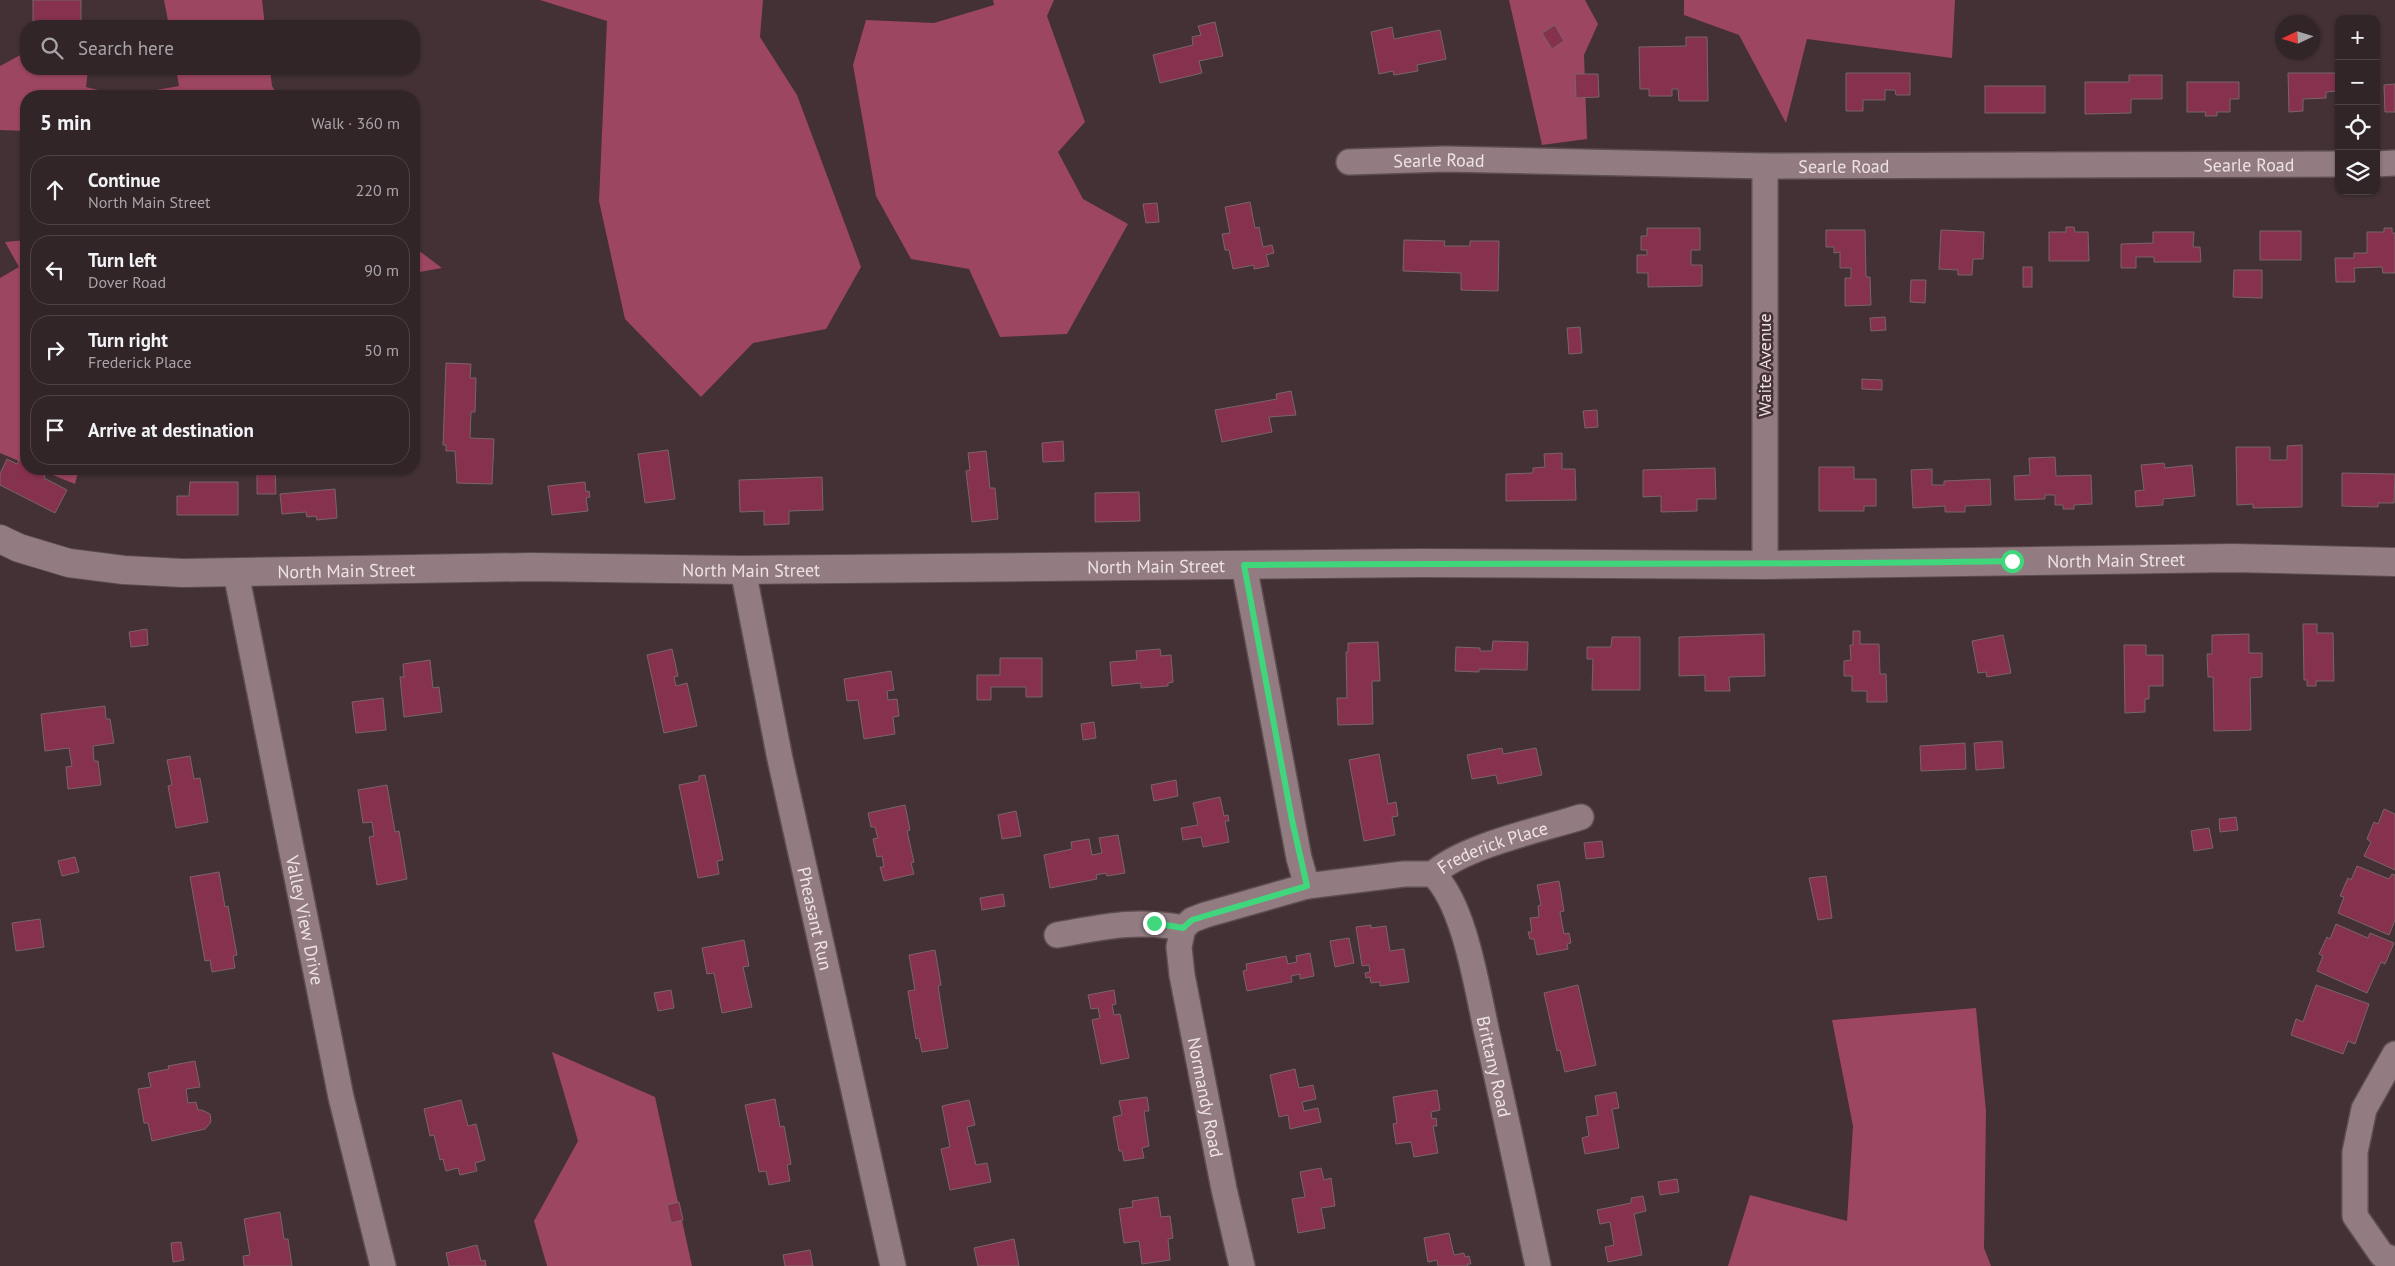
<!DOCTYPE html>
<html lang="en">
<head>
<meta charset="utf-8">
<style>
  body { margin:0; font-family:"PT Sans",sans-serif; background:#3a2d30; color:#f1f3f6 }
  .controls { position:absolute; right:15px; top:15px; display:grid; overflow:hidden; border-radius:10px; box-shadow:0 1px 4px #0004 }
  .controls button { width:45px; height:45px; display:grid; place-items:center; padding:0; border:0; border-bottom:1px solid #4d4245; background:#322528; color:#f1f3f6; font:25px sans-serif }
  .compass { position:absolute; left:2275px; top:15px; width:45px; height:45px; border-radius:50%; background:#322528; box-shadow:0 1px 4px #0004; rotate:266deg }
  .stop { position:absolute; width:15px; height:15px; margin:-11px; border:4px solid #40d77c; border-radius:50%; background:#fff }
  .stop.end { background:#40d77c; border-color:#fff; box-shadow:0 1px 5px #0008 }
  .list { margin:0; padding:0; list-style:none }
  h2 { display:flex; justify-content:space-between; align-items:center; height:65px; margin:0; padding:0 20px; font-size:21px }
  h2 small { font-size:16px; font-weight:400; color:#a8a5a8 }
  .list li { display:grid; grid-template-columns:32px 1fr auto; gap:15px; align-items:center; box-sizing:border-box; height:70px; margin:0 10px 10px; padding:0 10px; border:1px solid #4d4245; border-radius:20px }
  .list b { display:block; font-size:19px; white-space:nowrap }
  .list p { margin:0; font-size:16px; white-space:nowrap; color:#a8a5a8 }
  .list em { font-size:16px; font-style:normal; color:#a8a5a8 }
  .icon { flex:none; width:28px; height:28px; fill:none; stroke:currentColor; stroke-width:2; stroke-linecap:round; stroke-linejoin:round }
  .map { position:relative; flex:none; width:2395px; height:1266px; overflow:hidden }
  .search { position:absolute; background:#322528; box-shadow:0 1px 4px #0004; left:20px; top:20px; width:400px; height:55px; display:flex; align-items:center; gap:12px; box-sizing:border-box; padding:0 18px; border-radius:20px; color:#a8a5a8; font-size:19px }
  .panel { position:absolute; background:#322528; box-shadow:0 1px 4px #0004; left:20px; top:90px; width:400px; height:385px; border-radius:20px }
  .map>svg:first-child { display:block }
</style>
</head>
<body>
<div class="map">
<svg width="2395" height="1266" viewBox="0 0 2395 1266">
  <rect width="100%" height="100%" fill="#433135"/>
  <!-- forest -->
  <g fill="#9d4661">
    <polygon points="164,0 262,0 265,26 169,26"/>
    <polygon points="540,0 763,0 760,37 797,95 861,267 826,329 753,343 701,397 625,319 599,201 607,21"/>
    <polygon points="993,0 1054,0 1047,16 1085,122 1058,152 1083,199 1128,224 1067,334 1000,337 969,269 911,259 876,196 853,65 866,20 934,23 994,5"/>
    <polygon points="1509,0 1585,0 1598,24 1584,55 1587,139 1542,145"/>
    <polygon points="1684,0 1955,0 1952,58 1807,39 1786,123 1739,35 1684,15"/>
    <polygon points="26,52 26,69 88,69 86,87 122,96 179,86 176,69 270,69 272,86 278,96 26,96 26,131 0,130 0,66"/>
    <polygon points="26,240 26,464 0,453 0,278 19,267 5,242"/>
    <polygon points="414,247 442,268 414,273"/>
    <polygon points="38,469 79,469 75,484"/>
    <polygon points="1976,1008 1986,1111 1984,1248 1991,1266 1728,1266 1750,1195 1847,1221 1853,1126 1832,1020"/>
    <polygon points="552,1052 655,1097 692,1266 547,1266 534,1221 578,1141"/>
  </g>
  <!-- building -->
  <g fill="#86324e" stroke="#796569">
    <rect x="33" y="0" width="48" height="26"/>
    <polygon points="1215,22 1223,56 1199,61 1202,73 1160,83 1153,55 1193,45 1192,37 1201,35 1198,26"/>
    <polygon points="1555,25 1564,41 1552,49 1542,33"/>
    <polygon points="1392,27 1394,39 1440,30 1446,59 1417,65 1418,71 1394,75 1393,71 1379,74 1371,32"/>
    <polygon points="1686,37 1707,37 1708,101 1679,101 1678,89 1672,89 1672,96 1649,96 1649,89 1640,89 1639,47 1686,46"/>
    <polygon points="1846,73 1910,73 1910,95 1896,95 1895,90 1885,90 1885,100 1863,100 1863,111 1846,111"/>
    <polygon points="2288,73 2339,73 2339,91 2326,92 2326,98 2303,99 2303,111 2289,112"/>
    <polygon points="1575,74 1598,74 1599,97 1576,98"/>
    <polygon points="2129,75 2162,75 2162,99 2131,99 2131,113 2085,114 2085,82 2129,82"/>
    <polygon points="2187,82 2239,82 2239,99 2230,99 2230,112 2217,112 2217,116 2205,116 2206,112 2187,112"/>
    <polygon points="2395,84 2395,112 2385,112 2384,85"/>
    <rect x="1985" y="86" width="60" height="27"/>
    <polygon points="1250,202 1255,228 1259,227 1263,247 1272,245 1274,253 1266,255 1269,266 1254,269 1254,265 1233,269 1229,250 1225,250 1222,234 1230,233 1225,207"/>
    <polygon points="1157,203 1159,222 1146,223 1143,204"/>
    <polygon points="2066,227 2074,227 2075,232 2088,232 2089,261 2049,261 2049,232 2066,232"/>
    <polygon points="1647,228 1700,228 1700,250 1691,250 1691,265 1702,265 1702,286 1648,287 1648,273 1637,273 1637,255 1647,255 1647,250 1641,250 1641,236 1647,236"/>
    <polygon points="2384,228 2392,228 2392,233 2395,233 2395,273 2383,273 2382,267 2354,268 2355,282 2336,282 2335,258 2354,258 2354,253 2367,253 2367,232 2384,232"/>
    <polygon points="1826,230 1865,230 1866,277 1870,277 1871,305 1845,306 1845,278 1851,278 1851,268 1840,268 1840,252 1834,253 1834,247 1826,247"/>
    <polygon points="1941,230 1984,232 1983,259 1973,259 1972,275 1958,275 1958,270 1939,269"/>
    <rect x="2260" y="231" width="41" height="29"/>
    <polygon points="2153,232 2194,232 2193,247 2200,247 2201,262 2154,262 2154,257 2136,257 2136,268 2121,268 2121,244 2153,243"/>
    <polygon points="1404,240 1445,241 1444,246 1470,246 1470,241 1499,241 1498,291 1461,290 1461,273 1403,271"/>
    <rect x="2023" y="267" width="9" height="20"/>
    <polygon points="2234,270 2262,270 2262,298 2233,297"/>
    <polygon points="1911,280 1926,280 1925,303 1910,302"/>
    <polygon points="1885,317 1886,330 1871,331 1870,318"/>
    <polygon points="1580,327 1582,353 1569,354 1567,328"/>
    <polygon points="446,363 471,364 470,378 476,378 475,412 471,412 470,438 494,439 492,484 457,483 455,451 446,451 446,445 443,445"/>
    <polygon points="1862,379 1882,380 1882,390 1862,389"/>
    <polygon points="1291,391 1296,415 1269,417 1272,432 1222,442 1215,410 1277,399 1276,394"/>
    <polygon points="1597,410 1598,427 1585,428 1583,411"/>
    <polygon points="1063,441 1064,461 1043,462 1042,443"/>
    <polygon points="2302,445 2302,507 2253,508 2253,504 2237,505 2236,447 2270,447 2270,460 2287,460 2287,446"/>
    <polygon points="668,450 675,499 645,503 638,454"/>
    <polygon points="986,451 990,488 995,488 998,519 972,522 966,471 970,470 968,453"/>
    <polygon points="1562,453 1562,469 1575,469 1576,500 1506,501 1506,474 1533,473 1533,468 1545,467 1544,454"/>
    <polygon points="21,457 26,460 26,469 47,470 44,478 67,490 55,513 0,485 0,474 7,459 17,464"/>
    <polygon points="2055,457 2056,476 2091,475 2092,504 2074,505 2074,509 2063,509 2063,505 2055,505 2055,495 2045,495 2045,499 2015,500 2014,476 2030,475 2029,458"/>
    <polygon points="2164,463 2165,468 2192,465 2195,496 2163,499 2163,505 2136,507 2135,491 2144,490 2141,465"/>
    <polygon points="1819,467 1854,467 1854,479 1876,479 1876,506 1864,506 1864,511 1819,511"/>
    <polygon points="1715,468 1716,499 1697,499 1697,511 1661,512 1661,496 1643,497 1643,470"/>
    <polygon points="1932,469 1932,485 1944,485 1944,481 1990,479 1991,505 1965,506 1965,512 1945,512 1945,506 1913,508 1911,470"/>
    <polygon points="275,470 276,494 257,494 257,471"/>
    <polygon points="2342,473 2395,474 2394,503 2378,503 2378,507 2342,506"/>
    <polygon points="822,477 823,510 789,511 789,524 764,525 764,511 740,512 739,480"/>
    <polygon points="190,482 238,482 238,515 177,515 177,496 189,496"/>
    <polygon points="585,482 586,492 589,491 590,497 586,498 588,511 552,515 548,486"/>
    <polygon points="335,489 337,518 317,520 316,516 307,517 306,512 282,514 280,494"/>
    <polygon points="1139,492 1140,521 1095,522 1095,493"/>
    <polygon points="2303,624 2317,624 2317,633 2333,633 2334,681 2316,681 2316,686 2307,686 2307,680 2304,680"/>
    <polygon points="147,629 148,645 131,647 129,632"/>
    <polygon points="1853,631 1860,631 1860,644 1879,644 1880,674 1886,674 1887,702 1867,702 1867,691 1852,691 1852,676 1844,676 1844,661 1851,660 1850,645 1853,645"/>
    <polygon points="1764,634 1765,676 1729,677 1730,691 1705,691 1705,675 1679,676 1679,637"/>
    <polygon points="2249,634 2249,653 2262,653 2262,677 2250,678 2251,730 2214,731 2213,677 2208,677 2207,654 2212,654 2212,635"/>
    <polygon points="2003,635 2011,673 1987,677 1986,672 1978,673 1972,641"/>
    <polygon points="1612,637 1640,637 1640,690 1592,690 1593,659 1587,659 1587,647 1611,647"/>
    <polygon points="1493,641 1528,642 1527,670 1479,669 1479,672 1455,671 1456,647 1480,648 1480,651 1492,651"/>
    <polygon points="1378,642 1380,681 1372,681 1373,724 1338,725 1337,698 1347,698 1346,652 1348,652 1348,643"/>
    <polygon points="2124,645 2146,645 2146,655 2163,655 2163,686 2149,686 2149,699 2145,699 2145,712 2125,713"/>
    <polygon points="672,649 678,676 674,677 676,686 687,683 697,726 664,733 647,655"/>
    <polygon points="1160,649 1161,656 1171,655 1173,682 1168,683 1168,686 1141,688 1141,683 1112,686 1110,662 1137,660 1136,651"/>
    <polygon points="1000,658 1042,658 1042,697 1026,697 1026,687 991,687 991,700 977,700 977,675 1000,675"/>
    <polygon points="430,660 433,688 439,687 442,712 404,717 400,677 404,677 403,664"/>
    <polygon points="891,671 894,690 887,691 888,700 897,699 899,716 893,717 895,734 864,739 858,700 847,701 844,679"/>
    <polygon points="383,698 386,730 356,733 352,702"/>
    <polygon points="105,706 106,719 110,719 114,743 93,746 94,761 98,761 101,785 68,789 66,767 72,766 69,748 45,751 41,714"/>
    <polygon points="1094,722 1096,738 1083,740 1081,724"/>
    <polygon points="2002,741 2004,768 1976,770 1974,743"/>
    <polygon points="1965,743 1966,769 1921,771 1920,746"/>
    <polygon points="1502,748 1503,754 1536,748 1542,775 1498,784 1496,775 1472,779 1467,755"/>
    <polygon points="1379,754 1388,804 1396,802 1398,816 1392,817 1395,835 1364,841 1349,760"/>
    <polygon points="190,756 194,779 200,778 208,822 176,828 168,786 172,785 167,760"/>
    <polygon points="705,775 723,860 717,861 719,874 698,878 679,785 699,781 699,776"/>
    <polygon points="1176,780 1178,796 1154,801 1151,785"/>
    <polygon points="387,785 395,832 399,831 407,879 377,885 369,837 374,836 372,822 363,823 358,790"/>
    <polygon points="1220,797 1224,816 1228,815 1229,821 1225,821 1229,842 1203,847 1201,837 1183,840 1181,828 1198,825 1193,803"/>
    <polygon points="905,805 910,830 907,831 914,862 911,863 914,874 884,881 880,867 884,867 882,856 877,857 873,839 878,838 875,827 871,827 868,813"/>
    <polygon points="2384,809 2395,814 2395,870 2364,856 2371,842 2367,839 2374,822 2378,824"/>
    <polygon points="1016,811 1021,836 1002,839 998,815"/>
    <polygon points="2236,817 2238,830 2220,832 2219,819"/>
    <polygon points="2209,828 2213,848 2194,851 2191,831"/>
    <polygon points="1118,835 1125,873 1107,876 1106,873 1096,875 1097,879 1050,888 1044,855 1072,849 1071,842 1089,839 1092,855 1102,853 1099,838"/>
    <polygon points="1602,841 1604,857 1586,859 1584,843"/>
    <polygon points="75,857 79,872 62,876 58,861"/>
    <polygon points="2357,866 2389,879 2392,874 2395,875 2395,920 2389,935 2338,913 2344,897 2340,896 2348,878 2351,880"/>
    <polygon points="219,872 225,907 228,906 237,955 233,956 235,968 212,972 210,960 205,961 190,877"/>
    <polygon points="1826,876 1832,918 1818,920 1809,878"/>
    <polygon points="1559,881 1564,911 1560,912 1564,934 1569,933 1571,943 1567,944 1568,949 1537,955 1534,939 1530,939 1528,932 1532,932 1530,918 1539,917 1538,906 1541,905 1537,885"/>
    <polygon points="1003,894 1005,906 982,910 980,898"/>
    <polygon points="40,919 44,947 16,951 12,923"/>
    <polygon points="2336,924 2368,938 2370,933 2394,943 2385,964 2381,962 2367,993 2317,971 2323,956 2319,954 2327,937 2330,939"/>
    <polygon points="1371,925 1371,928 1386,926 1390,951 1404,949 1409,982 1380,986 1380,982 1371,983 1370,977 1366,978 1365,973 1370,972 1369,965 1362,966 1356,927"/>
    <polygon points="1349,938 1354,963 1335,967 1330,941"/>
    <polygon points="744,940 749,966 743,967 752,1007 722,1013 714,973 707,974 702,948"/>
    <polygon points="935,950 941,985 938,986 948,1048 922,1052 919,1038 916,1039 908,991 915,990 909,955"/>
    <polygon points="1310,953 1314,976 1300,979 1300,974 1291,976 1292,982 1247,991 1243,971 1247,970 1246,964 1286,956 1288,964 1297,962 1296,956"/>
    <polygon points="1578,985 1596,1065 1565,1072 1560,1050 1557,1051 1544,993"/>
    <polygon points="2316,985 2369,1004 2355,1044 2348,1041 2343,1054 2291,1035 2296,1019 2303,1022"/>
    <polygon points="671,990 674,1008 658,1011 654,993"/>
    <polygon points="1114,990 1116,1004 1112,1005 1114,1015 1120,1014 1129,1058 1101,1064 1092,1020 1100,1018 1098,1008 1091,1009 1088,995"/>
    <polygon points="195,1061 200,1087 186,1089 188,1103 196,1102 198,1110 202,1110 210,1114 211,1122 205,1129 152,1141 148,1123 144,1123 138,1089 151,1087 148,1073 169,1069 168,1066"/>
    <polygon points="1295,1069 1299,1088 1313,1085 1316,1099 1302,1102 1304,1111 1318,1108 1321,1122 1290,1129 1288,1115 1279,1117 1270,1075"/>
    <polygon points="1437,1090 1440,1110 1431,1112 1432,1119 1436,1118 1437,1126 1433,1126 1438,1153 1414,1157 1411,1142 1396,1144 1393,1124 1397,1123 1393,1097"/>
    <polygon points="1616,1092 1619,1108 1612,1109 1619,1148 1585,1154 1582,1138 1589,1136 1586,1117 1598,1115 1595,1096"/>
    <polygon points="1147,1097 1149,1111 1144,1111 1149,1146 1142,1148 1144,1158 1124,1161 1122,1151 1119,1151 1113,1117 1122,1115 1119,1101"/>
    <polygon points="775,1099 780,1127 784,1126 791,1164 787,1165 790,1181 769,1185 766,1171 759,1172 745,1105"/>
    <polygon points="461,1100 468,1126 476,1124 485,1160 475,1163 477,1171 460,1175 458,1168 446,1171 443,1159 440,1160 434,1135 430,1136 424,1109"/>
    <polygon points="969,1100 975,1125 967,1127 976,1165 987,1163 991,1182 950,1190 941,1149 950,1147 942,1106"/>
    <polygon points="1321,1168 1324,1180 1331,1178 1335,1206 1321,1208 1325,1228 1298,1233 1292,1199 1305,1197 1300,1172"/>
    <polygon points="1677,1179 1679,1192 1660,1195 1658,1182"/>
    <polygon points="1643,1196 1646,1211 1634,1214 1642,1255 1608,1262 1605,1247 1614,1245 1610,1222 1600,1224 1597,1210 1631,1203 1631,1198"/>
    <polygon points="1158,1197 1161,1217 1170,1216 1173,1238 1168,1239 1170,1260 1142,1264 1139,1241 1124,1243 1119,1209 1133,1207 1132,1201"/>
    <polygon points="679,1202 683,1220 671,1223 667,1205"/>
    <polygon points="280,1212 284,1239 288,1239 292,1266 244,1266 243,1256 250,1255 244,1219"/>
    <polygon points="1449,1233 1454,1255 1464,1253 1465,1257 1469,1256 1471,1264 1467,1264 1468,1266 1438,1266 1437,1260 1428,1262 1424,1238"/>
    <polygon points="1014,1239 1019,1266 978,1266 974,1248"/>
    <polygon points="181,1242 184,1260 173,1262 171,1243"/>
    <polygon points="477,1245 481,1261 485,1260 486,1266 449,1266 446,1253"/>
    <polygon points="810,1250 813,1266 785,1266 783,1255"/>
  </g>
  <g fill="none" stroke-linecap="round" stroke-linejoin="round">
    <!-- street casing -->
    <g stroke="#5c4d51" stroke-width="28">
      <g id="street">
        <path id="s1" d="M1349,162L1445,159L1765,166L2339,164"/>
        <polyline points="2376,164 2395,163"/>
        <polyline points="1244,565 1299,858 1307,886"/>
        <polyline points="1765,565 1765,166"/>
        <path id="s2" d="M743,570L780,759L893,1266"/>
        <path id="s3" d="M236,573L341,1097L383,1266"/>
        <path id="s4" d="M1433,874C1465,905 1477,989 1487,1033C1505,1111 1521,1188 1538,1266"/>
        <path id="s5" d="M1183,928L1179,947L1182,975L1224,1189L1242,1266"/>
        <path id="s6" d="M1057,935C1104,927 1134,919 1183,928L1192,920L1205,915L1307,886L1404,874H1433C1463,846 1540,830 1581,817"/>
        <polyline points="2395,1054 2364,1109 2355,1152 2355,1216 2382,1255 2395,1260"/>
      </g>
    </g>
    <!-- secondary casing -->
    <g stroke="#5c4d51" stroke-width="30">
      <g id="secondary">
        <path id="s7" d="M0,539L19,548L69,563L124,570L183,573L531,567L743,570L1420,563L1765,565L2233,558L2395,562"/>
      </g>
    </g>
    <!-- street -->
    <use href="#street" stroke="#927c81" stroke-width="25"/>
    <!-- secondary -->
    <use href="#secondary" stroke="#927c81" stroke-width="28"/>
  </g>
  <g fill="none" stroke-linecap="round" stroke-linejoin="round">
    <!-- route -->
    <path stroke="#40d77c" stroke-width="6" d="M1154,923L1183,928L1192,920L1205,916L1307,886L1292,820L1244,565C1500,562 1756,566 2012,561"/>
  </g>
  <g text-anchor="middle" dominant-baseline="central" stroke-width="5" stroke-linejoin="round" paint-order="stroke">
    <!-- street labels -->
    <g font-size="18" fill="#eee2e4" stroke="#433135">
      <text stroke="none"><textPath href="#s1" startOffset="90">Searle Road</textPath></text>
      <text stroke="none"><textPath href="#s1" startOffset="900">Searle Road</textPath></text>
      <text stroke="none"><textPath href="#s1" startOffset="495">Searle Road</textPath></text>
      <text transform="translate(1764 365) rotate(-90)">Waite Avenue</text>
      <text stroke="none"><textPath href="#s7" startOffset="2121">North Main Street</textPath></text>
      <text stroke="none"><textPath href="#s7" startOffset="1161">North Main Street</textPath></text>
      <text stroke="none"><textPath href="#s7" startOffset="756">North Main Street</textPath></text>
      <text stroke="none"><textPath href="#s7" startOffset="351">North Main Street</textPath></text>
      <text stroke="none"><textPath href="#s6" startOffset="452">Frederick Place</textPath></text>
      <text stroke="none"><textPath href="#s2" startOffset="356">Pheasant Run</textPath></text>
      <text stroke="none"><textPath href="#s3" startOffset="354">Valley View Drive</textPath></text>
      <text stroke="none"><textPath href="#s4" startOffset="204">Brittany Road</textPath></text>
      <text stroke="none"><textPath href="#s5" startOffset="172">Normandy Road</textPath></text>
    </g>
  </g>
</svg>
<div class="controls">
<button>+</button>
<button>−</button>
<button><svg class="icon" aria-label="locate" viewBox="0 0 24 24"><circle cx="12" cy="12" r="6"/><path d="M12 2v4M12 18v4M2 12h4M18 12h4"/></svg></button>
<button><svg class="icon" aria-label="layers" viewBox="0 0 24 24"><path d="M12 4l9 5-9 5-9-5zM3 14l9 5 9-5"/></svg></button>
</div>
<svg class="compass" viewBox="-18 -18 36 36"><path d="M0-13l5 13h-10z" fill="#e53935"/><path d="M0 13l5-13h-10z" fill="#a8a5a8"/></svg>
<div class="stop" style="left:2012px;top:561px"></div>
<div class="stop end" style="left:1154px;top:923px"></div>
<div class="search"><svg class="icon" aria-label="search" viewBox="0 0 24 24"><circle cx="10" cy="10" r="6"/><path d="M15 15l6 6"/></svg>Search here</div>
<section class="panel">
<h2>5 min<small>Walk · 360 m</small></h2>
<ul class="list">
<li><svg class="icon" aria-label="ahead" viewBox="0 0 24 24"><path d="M12 20V5M6 11l6-6 6 6"/></svg><div><b>Continue</b><p>North Main Street</p></div><em>220 m</em></li>
<li><svg class="icon" aria-label="left" viewBox="0 0 24 24"><path d="M17 20v-9H6M10 6l-5 5 5 5"/></svg><div><b>Turn left</b><p>Dover Road</p></div><em>90 m</em></li>
<li><svg class="icon" aria-label="right" viewBox="0 0 24 24"><path d="M7 20v-9h11M14 6l5 5-5 5"/></svg><div><b>Turn right</b><p>Frederick Place</p></div><em>50 m</em></li>
<li><svg class="icon" aria-label="arrive" viewBox="0 0 24 24"><path d="M6 21V4h12l-3 4 3 4H6"/></svg><div><b>Arrive at destination</b></div></li>
</ul>
</section>
</div>
</body>
</html>
